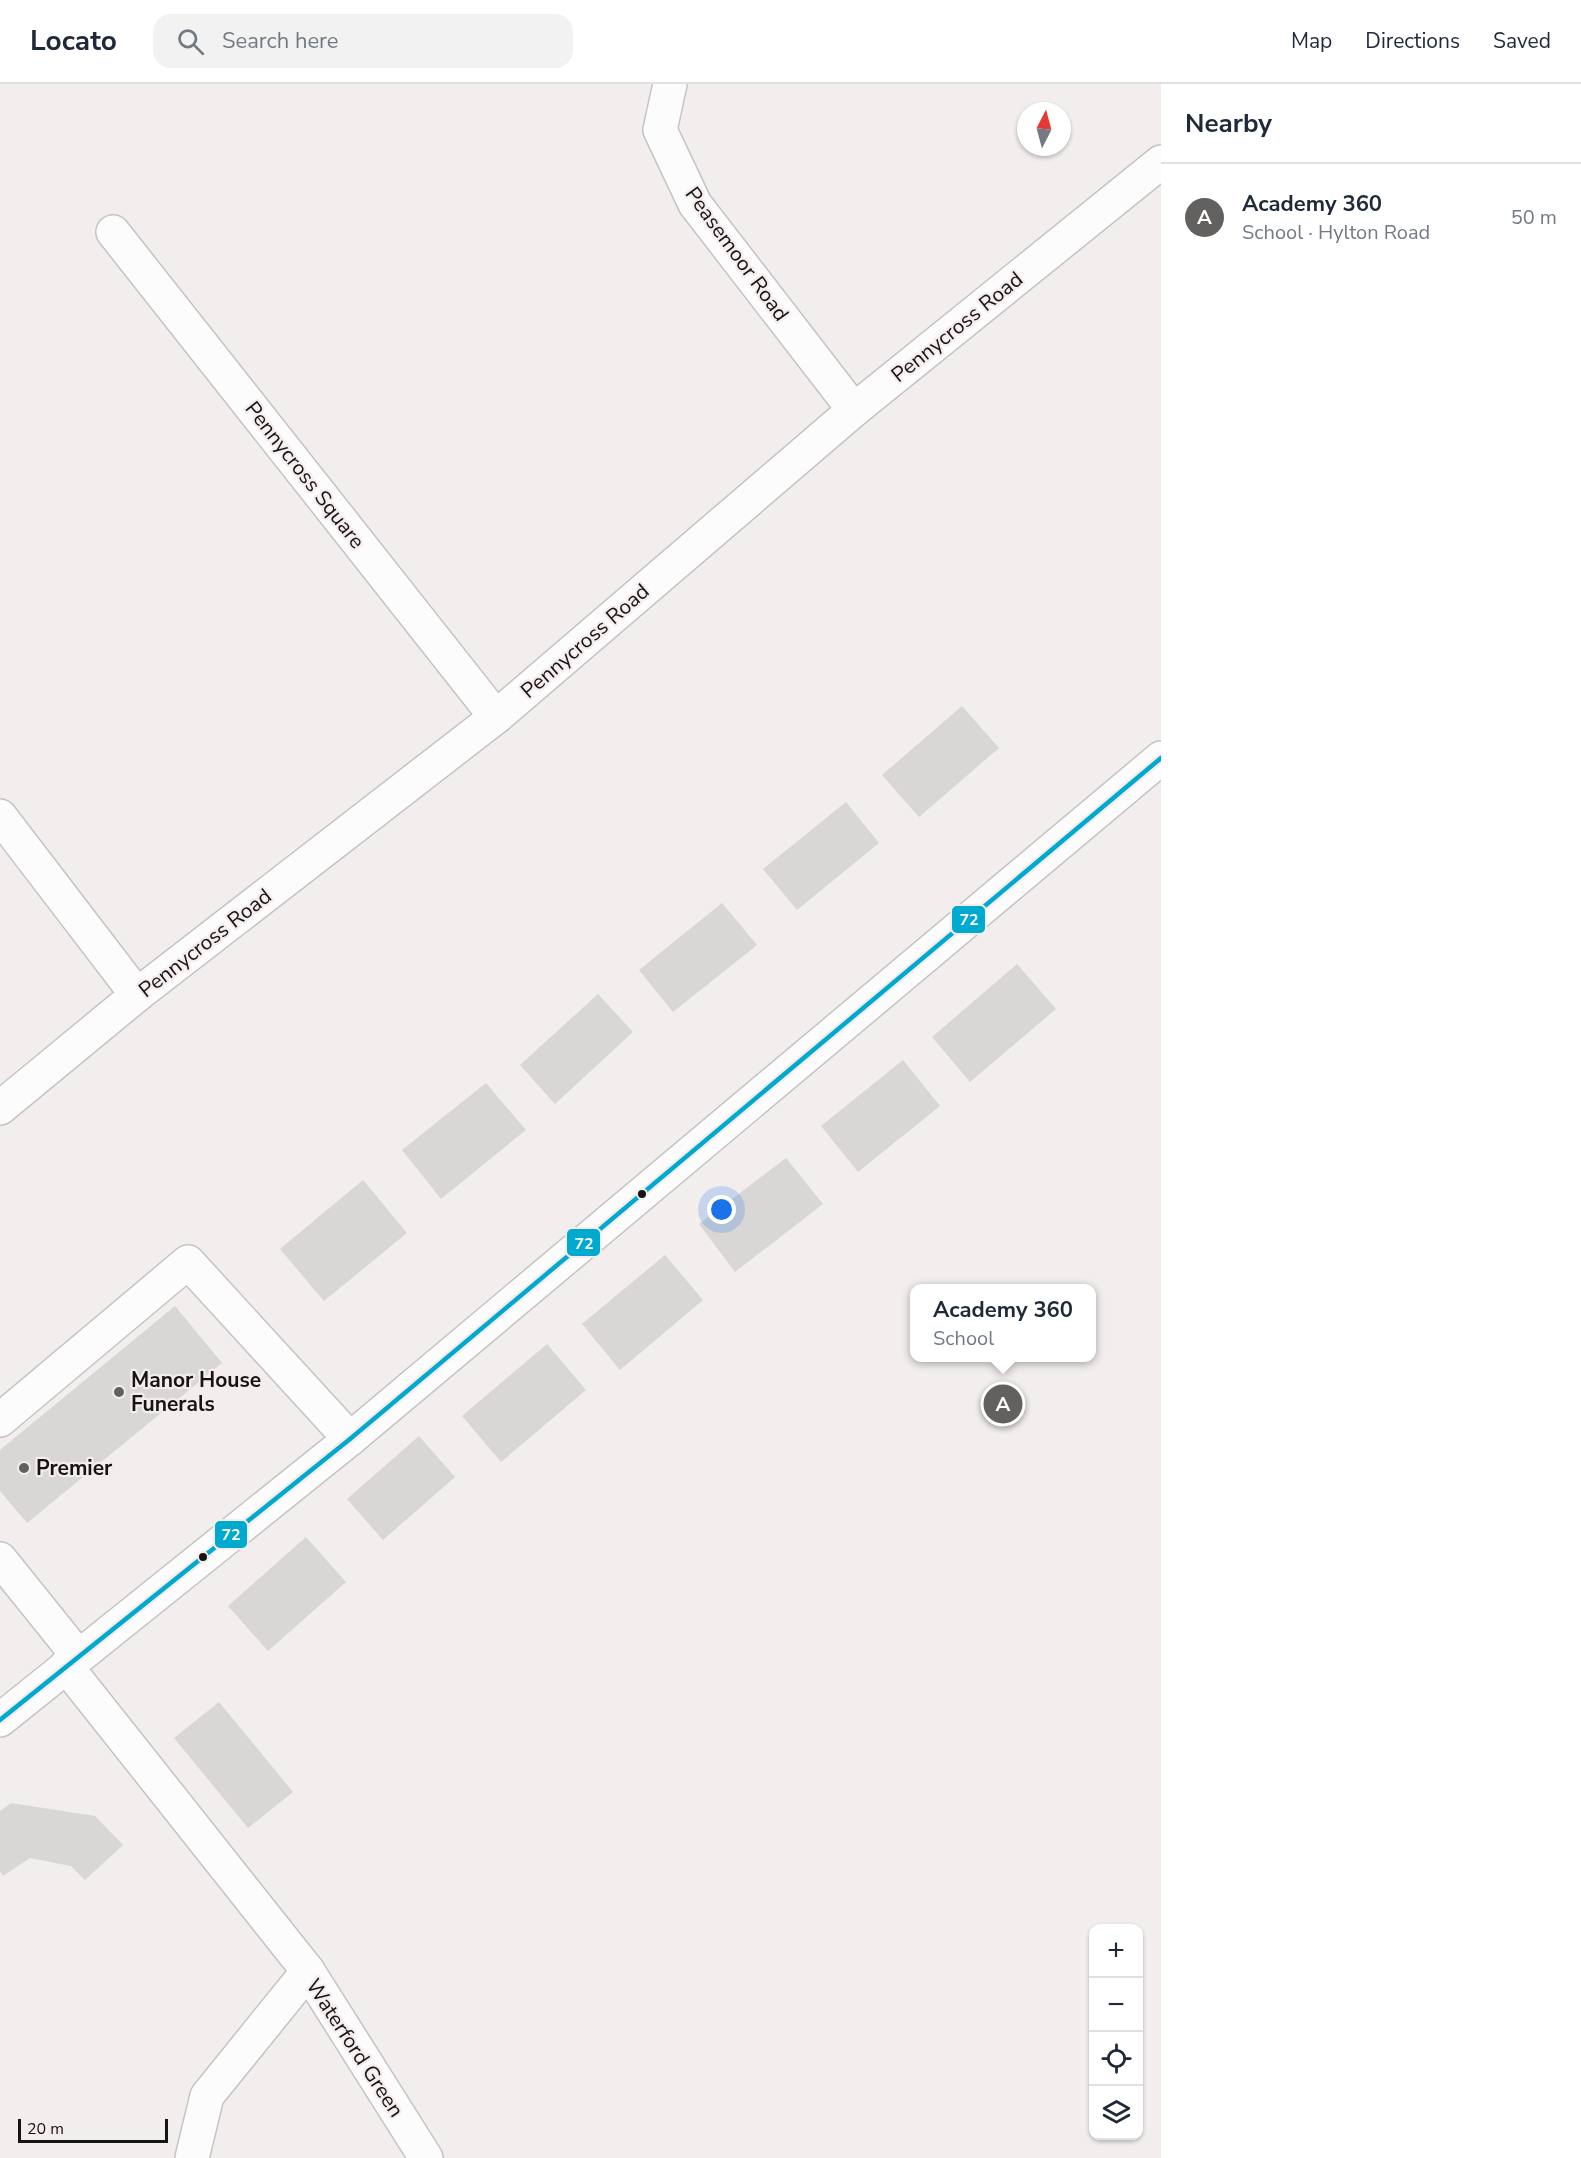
<!DOCTYPE html>
<html lang="en">
<head>
<meta charset="utf-8">
<style>
  body { margin:0; font-family:"Nunito Sans",sans-serif; background:#f2f2f3; color:#1f2937 }
  .controls { position:absolute; right:18px; bottom:18px; display:grid; overflow:hidden; border-radius:12px; box-shadow:0 2px 4px #0004 }
  .controls button { width:54px; height:54px; display:grid; place-items:center; padding:0; border:0; border-bottom:2px solid #e0e1e3; background:#fff; color:#1f2937; font:30px sans-serif }
  .compass { position:absolute; left:1017px; top:18px; width:54px; height:54px; border-radius:50%; background:#fff; box-shadow:0 2px 4px #0004; rotate:6deg }
  .scale { position:absolute; left:18px; bottom:15px; width:150px; box-sizing:border-box; padding-left:6px; border:3px solid #161414; border-top:0; font-size:16px; line-height:21px; white-space:nowrap; color:#161414; -webkit-text-stroke:4px #f4eced; paint-order:stroke }
  .you { position:absolute; left:722px; top:1126px; width:21px; height:21px; margin:-15px; border:4px solid #fff; border-radius:50%; background:#1a73e8; box-shadow:0 0 0 9px #1a73e833 }
  .badge { display:grid; place-items:center; width:39px; height:39px; border-radius:50%; background:#636060; color:#fff; font-size:20px; font-weight:700 }
  .pin { position:absolute; translate:-50% -50%; border:3px solid #fff; box-shadow:0 2px 6px #0006 }
  .popup { position:absolute; left:910px; top:1200px; width:186px; height:78px; box-sizing:border-box; display:grid; place-content:center; border-radius:12px; background:#fff; filter:drop-shadow(0 2px 4px #0005); font-size:20px; white-space:nowrap; color:#747a83 }
  .popup b { font-size:22px; color:#1f2937 }
  .popup::after { content:''; position:absolute; left:50%; top:100%; margin-left:-12px; border:12px solid transparent; border-top-color:#fff }
  .list { margin:0; padding:0; list-style:none }
  h2 { display:flex; justify-content:space-between; align-items:center; height:78px; margin:0; padding:0 24px; font-size:26px }
  h2 small { font-size:20px; font-weight:400; color:#747a83 }
  .list li { display:grid; grid-template-columns:39px 1fr auto; gap:18px; align-items:center; box-sizing:border-box; height:108px; padding:0 24px; border-top:2px solid #e0e1e3 }
  .list b { display:block; font-size:22px; white-space:nowrap }
  .list p { margin:0; font-size:20px; white-space:nowrap; color:#747a83 }
  .list em { font-size:20px; font-style:normal; color:#747a83 }
  .icon { flex:none; width:33px; height:33px; fill:none; stroke:currentColor; stroke-width:2; stroke-linecap:round; stroke-linejoin:round }
  .map { position:relative; flex:none; width:1161px; height:2074px; overflow:hidden }
  header { display:flex; align-items:center; gap:36px; box-sizing:border-box; height:84px; padding:0 30px; background:#fff; border-bottom:2px solid #e0e1e3 }
  header strong { font-size:28px }
  nav { display:flex; gap:33px; margin-inline-start:auto; font-size:21px }
  .search { width:420px; height:54px; background:#f2f2f3; display:flex; align-items:center; gap:15px; box-sizing:border-box; padding:0 21px; border-radius:18px; color:#747a83; font-size:22px }
  main { display:flex }
  aside { flex:1; background:#fff }
  .map>svg:first-child { display:block }
</style>
</head>
<body>
<header>
<strong>Locato</strong>
<div class="search"><svg class="icon" aria-label="search" viewBox="0 0 24 24"><circle cx="10" cy="10" r="6"/><path d="M15 15l6 6"/></svg>Search here</div>
<nav><a>Map</a><a>Directions</a><a>Saved</a></nav>
</header>
<main>
<div class="map">
<svg width="1161" height="2074" viewBox="0 0 1161 2074">
  <rect width="100%" height="100%" fill="#f2eeee"/>
  <!-- building -->
  <g fill="#d9d6d6">
    <polygon points="962,622 999,664 919,733 882,691"/>
    <polygon points="846,718 879,759 797,826 763,785"/>
    <polygon points="722,819 757,861 673,928 639,886"/>
    <polygon points="1017,880 1056,925 970,998 932,953"/>
    <polygon points="598,910 633,948 555,1020 520,981"/>
    <polygon points="903,976 940,1022 858,1088 821,1042"/>
    <polygon points="486,999 526,1046 441,1115 402,1066"/>
    <polygon points="786,1074 823,1120 735,1188 699,1140"/>
    <polygon points="363,1096 407,1149 324,1217 280,1165"/>
    <polygon points="665,1171 703,1216 620,1286 582,1240"/>
    <polygon points="175,1222 222,1279 27,1439 0,1407 0,1366"/>
    <polygon points="547,1260 586,1306 501,1378 462,1332"/>
    <polygon points="419,1352 455,1393 383,1456 347,1415"/>
    <polygon points="306,1453 346,1498 268,1567 228,1522"/>
    <polygon points="219,1618 293,1708 248,1744 174,1654"/>
    <polygon points="11,1719 95,1732 123,1761 85,1796 71,1782 30,1774 3,1792 0,1787 0,1727"/>
  </g>
  <g fill="none" stroke-linecap="round" stroke-linejoin="round">
    <!-- minor casing -->
    <g stroke="#c6c3c3" stroke-width="36">
      <g id="minor">
        <polyline points="670,0 660,46 695,120 854,326"/>
        <polyline points="113,148 496,633"/>
        <polyline points="0,732 137,911"/>
        <polyline points="0,1024 137,911 496,633 854,326 1161,78"/>
        <polyline points="0,1336 188,1178 350,1355"/>
        <polyline points="0,1475 78,1572"/>
        <polyline points="66,1582 308,1887"/>
        <polyline points="0,1636 350,1355 1161,674"/>
        <polyline points="192,2074 207,2012 308,1887 426,2074"/>
      </g>
    </g>
    <!-- minor -->
    <use href="#minor" stroke="#fdfcfc" stroke-width="33"/>
    <!-- bus-1 casing -->
    <g stroke="#f4eced" stroke-width="9">
      <polyline id="bus-1" points="0,1636 350,1355 1161,674"/>
    </g>
    <!-- bus-1 -->
    <use href="#bus-1" stroke="#00a9ce" stroke-width="4.5"/>
  </g>
  <!-- markers -->
  <g fill="#161414" stroke="#f4eced" stroke-width="2">
    <circle cx="642" cy="1110" r="5"/>
    <circle cx="203" cy="1473" r="5"/>
  </g>
  <g fill="#636060" stroke="#f4eced" stroke-width="2">
    <circle cx="119" cy="1308" r="6"/>
    <circle cx="24" cy="1384" r="6"/>
  </g>
  <g text-anchor="middle" dominant-baseline="central" stroke-width="4.5" stroke-linejoin="round" paint-order="stroke">
    <!-- street labels -->
    <g font-size="21" fill="#161414" stroke="#f4eced">
      <text transform="translate(737 170) rotate(54)">Peasemoor Road</text>
      <text transform="translate(957 243) rotate(-39)">Pennycross Road</text>
      <text transform="translate(305 391) rotate(52)">Pennycross Square</text>
      <text transform="translate(585 557) rotate(-41)">Pennycross Road</text>
      <text transform="translate(205 859) rotate(-38)">Pennycross Road</text>
      <text transform="translate(355 1964) rotate(57)">Waterford Green</text>
    </g>
    <!-- poi labels -->
    <g font-size="21" font-weight="bold" fill="#161414" stroke="#f4eced" text-anchor="start">
      <text x="131" y="1296">Manor House<tspan x="131" dy="24">Funerals</tspan></text>
      <text x="36" y="1384">Premier</text>
    </g>
  </g>
  <g stroke="#f4eced" stroke-width="2">
    <rect x="951" y="821" width="35" height="29" rx="6" fill="#00a9ce"/>
    <rect x="566" y="1144" width="35" height="29" rx="6" fill="#00a9ce"/>
    <rect x="214" y="1436" width="34" height="29" rx="6" fill="#00a9ce"/>
  </g>
  <g font-size="16" text-anchor="middle" font-weight="bold" fill="#fff">
    <text x="969" y="841">72</text>
    <text x="584" y="1165">72</text>
    <text x="231" y="1456">72</text>
  </g>
</svg>
<div class="controls">
<button>+</button>
<button>−</button>
<button><svg class="icon" aria-label="locate" viewBox="0 0 24 24"><circle cx="12" cy="12" r="6"/><path d="M12 2v4M12 18v4M2 12h4M18 12h4"/></svg></button>
<button><svg class="icon" aria-label="layers" viewBox="0 0 24 24"><path d="M12 4l9 5-9 5-9-5zM3 14l9 5 9-5"/></svg></button>
</div>
<svg class="compass" viewBox="-18 -18 36 36"><path d="M0-13l5 13h-10z" fill="#e53935"/><path d="M0 13l5-13h-10z" fill="#747a83"/></svg>
<div class="scale">20 m</div>
<div class="you"></div>
<div class="pin badge" style="left:1003px;top:1320px">A</div>
<div class="popup"><b>Academy 360</b>School</div>
</div>
<aside>
<h2>Nearby<small></small></h2>
<ul class="list">
<li><span class="badge">A</span><div><b>Academy 360</b><p>School · Hylton Road</p></div><em>50 m</em></li>
</ul>
</aside>
</main>
</body>
</html>
